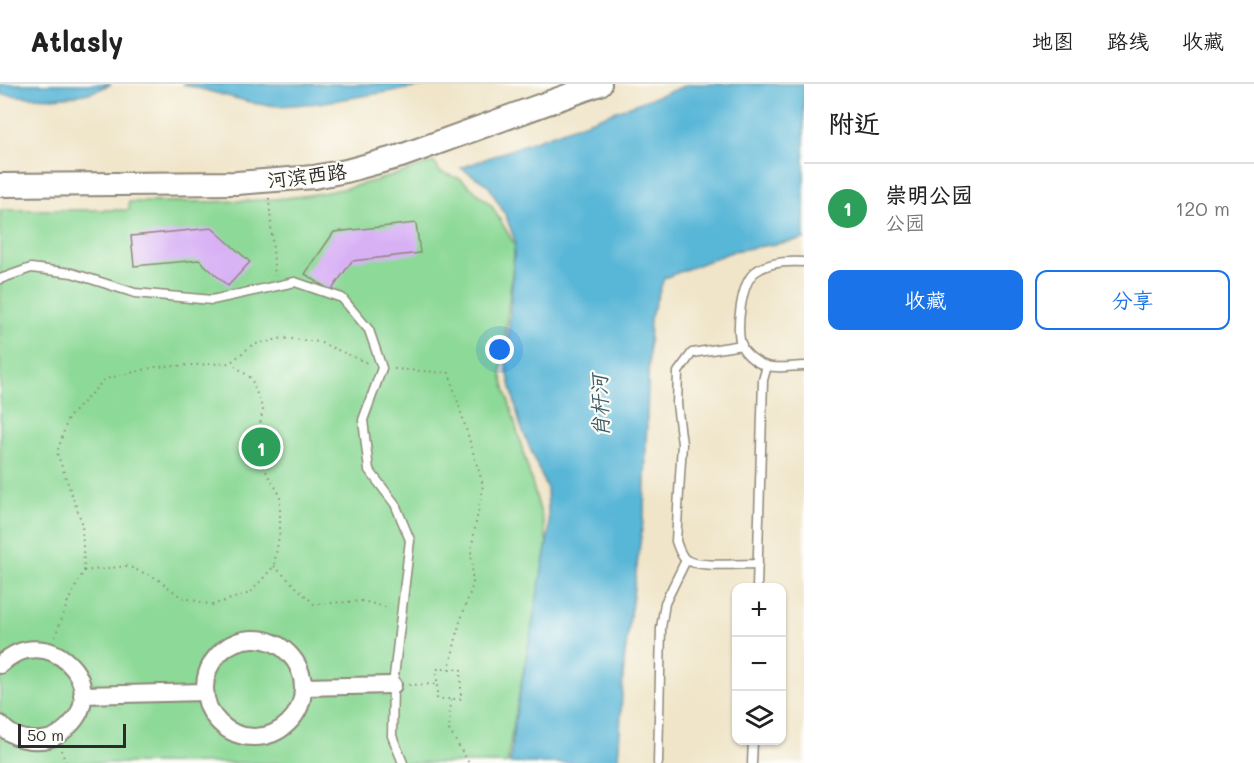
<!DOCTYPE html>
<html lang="zh">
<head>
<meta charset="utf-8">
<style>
  body { margin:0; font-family:Mali,"LXGW WenKai TC",sans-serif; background:#f2f2f2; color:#222 }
  .controls { position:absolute; right:18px; bottom:18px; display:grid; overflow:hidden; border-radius:12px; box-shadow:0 2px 4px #0004 }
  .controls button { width:54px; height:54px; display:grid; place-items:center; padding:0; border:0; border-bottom:2px solid #e0e0e0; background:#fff; color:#222; font:30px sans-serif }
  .scale { position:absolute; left:18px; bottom:15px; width:108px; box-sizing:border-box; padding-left:6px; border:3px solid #2b2b2b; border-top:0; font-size:16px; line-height:21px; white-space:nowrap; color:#2b2b2b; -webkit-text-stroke:4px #fdfcf7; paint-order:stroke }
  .you { position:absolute; left:500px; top:266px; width:21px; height:21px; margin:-15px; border:4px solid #fff; border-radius:50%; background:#1a73e8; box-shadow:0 0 0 9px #1a73e833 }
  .badge { display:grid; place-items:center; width:39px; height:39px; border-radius:50%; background:#1a73e8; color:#fff; font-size:20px; font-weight:700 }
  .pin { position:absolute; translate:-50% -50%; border:3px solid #fff; box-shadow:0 2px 6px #0006 }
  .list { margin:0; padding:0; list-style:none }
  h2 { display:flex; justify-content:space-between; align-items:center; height:78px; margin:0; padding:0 24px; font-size:26px }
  h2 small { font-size:20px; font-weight:400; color:#767676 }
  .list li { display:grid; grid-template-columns:39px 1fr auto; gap:18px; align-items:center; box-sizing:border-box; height:90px; padding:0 24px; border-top:2px solid #e0e0e0 }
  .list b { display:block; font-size:22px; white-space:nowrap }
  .list p { margin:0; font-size:20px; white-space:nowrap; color:#767676 }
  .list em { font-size:20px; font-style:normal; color:#767676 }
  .actions { display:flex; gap:12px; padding:18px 24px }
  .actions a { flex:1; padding:14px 0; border:2px solid #1a73e8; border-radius:12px; text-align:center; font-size:21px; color:#1a73e8 }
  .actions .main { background:#1a73e8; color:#fff }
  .icon { flex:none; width:33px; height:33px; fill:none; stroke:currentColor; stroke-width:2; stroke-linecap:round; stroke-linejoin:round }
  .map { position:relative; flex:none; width:804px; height:679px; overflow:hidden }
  header { display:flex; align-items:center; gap:36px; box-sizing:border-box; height:84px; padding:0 30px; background:#fff; border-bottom:2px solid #e0e0e0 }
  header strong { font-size:28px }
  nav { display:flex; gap:33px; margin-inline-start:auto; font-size:21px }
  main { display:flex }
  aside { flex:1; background:#fff }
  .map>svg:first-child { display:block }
</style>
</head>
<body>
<header>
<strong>Atlasly</strong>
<nav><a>地图</a><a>路线</a><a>收藏</a></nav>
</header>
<main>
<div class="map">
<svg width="804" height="679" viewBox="0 0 804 679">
  <rect width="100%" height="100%" fill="#fdfcf7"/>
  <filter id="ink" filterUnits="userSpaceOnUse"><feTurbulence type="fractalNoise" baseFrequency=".0167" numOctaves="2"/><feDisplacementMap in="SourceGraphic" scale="12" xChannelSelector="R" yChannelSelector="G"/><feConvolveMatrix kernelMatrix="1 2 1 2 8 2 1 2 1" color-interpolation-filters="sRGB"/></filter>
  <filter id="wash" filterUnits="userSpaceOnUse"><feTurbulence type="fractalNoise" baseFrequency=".008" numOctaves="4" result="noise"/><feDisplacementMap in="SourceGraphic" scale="24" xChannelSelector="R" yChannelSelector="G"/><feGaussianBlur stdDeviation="1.35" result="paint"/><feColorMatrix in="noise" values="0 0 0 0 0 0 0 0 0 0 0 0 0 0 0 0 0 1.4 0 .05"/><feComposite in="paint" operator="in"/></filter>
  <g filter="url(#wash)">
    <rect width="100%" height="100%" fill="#f0e5c9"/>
    <!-- green -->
    <path fill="#8dd997" stroke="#5c8261" stroke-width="1.5" d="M434,78L440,88L461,95L491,121L515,161L501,290L543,437L547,460L509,665L508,679H0V126H129V118C189,117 250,120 309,111C352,105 393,92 434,78Z"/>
    <!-- water -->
    <g fill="#59b6d7" stroke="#427081" stroke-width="1.5">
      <path d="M0,0H111C76,19 38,14 0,10Z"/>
      <polygon points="182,0 437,0 319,19 279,22 257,20"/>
      <polygon points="690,0 804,0 804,155 734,167 664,194 650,235 644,430 624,578 618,679 510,679 514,641 549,448 547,405 520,340 506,283 515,157 506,132 488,101 461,84"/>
    </g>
    <g id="blocks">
      <!-- building -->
      <g fill="#d8b1f5">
        <polygon points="416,139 420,169 352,177 331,207 305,190 334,148"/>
        <polygon points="212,144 250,178 228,202 199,176 134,182 131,152"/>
      </g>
    </g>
  </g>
  <g filter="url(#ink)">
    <use href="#blocks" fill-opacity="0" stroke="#8e887a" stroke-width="1.5"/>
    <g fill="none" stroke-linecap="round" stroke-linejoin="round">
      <!-- lane casing -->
      <g stroke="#8e887a" stroke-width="11">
        <g id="lane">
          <path d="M804,178C788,177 768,178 755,188C741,199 735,247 742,263C746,271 758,280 767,282C778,285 793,282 804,282"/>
          <polyline points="0,195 31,184 72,189 135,209 212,216 295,198 342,214 369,246 382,284 363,336 369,386 395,420 410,456 393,601 392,652 403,679"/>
          <path d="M742,261L692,269L678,288L677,320L682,360L676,457C678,463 680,470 685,475C695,484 742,480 758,480"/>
          <polyline points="757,504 763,296 767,282"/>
          <polyline points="658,679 661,544 665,519 686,476"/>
          <polyline points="752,679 753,656"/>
        </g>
      </g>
      <!-- street casing -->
      <g stroke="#8e887a" stroke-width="20">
        <g id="street">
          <circle cx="254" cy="604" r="49"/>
          <path d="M0,581C47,535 112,601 69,642C61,650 52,656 41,656C25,657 11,653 0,640"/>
          <polyline points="303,603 393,601"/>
          <polyline points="82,611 205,608"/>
        </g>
      </g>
      <!-- secondary casing -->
      <g stroke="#8e887a" stroke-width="26">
        <polyline id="secondary" points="0,101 237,99 314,93 346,87 401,72 600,0"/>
      </g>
      <!-- path -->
      <g stroke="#8e887a" stroke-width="2" stroke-dasharray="1.5 4.5" stroke-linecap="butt">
        <polyline points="269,114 275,192"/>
        <polyline points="394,285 449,289 483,401 471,466 473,500 459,541 449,585"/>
        <polyline points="274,482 314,520 363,517 389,524"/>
        <polyline points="84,487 82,439 57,369 68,334 105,295 155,283 230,279 252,261 283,254 319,258 368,279"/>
        <polyline points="55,553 68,517 84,487 127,482 156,494 181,513 212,521 250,509 274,482 280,446 280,411 254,367 263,326 251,294 231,279"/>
        <rect x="437" y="585" width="24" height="30"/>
        <polyline points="409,601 437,600"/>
        <polyline points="451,616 449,646 469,679"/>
        <polyline points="61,666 66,679"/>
      </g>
      <!-- lane -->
      <use href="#lane" stroke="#fff" stroke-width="8"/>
      <!-- street -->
      <use href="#street" stroke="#fff" stroke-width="16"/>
      <!-- secondary -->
      <use href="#secondary" stroke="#fff" stroke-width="22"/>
    </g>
  </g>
  <g text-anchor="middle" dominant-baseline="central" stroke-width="4.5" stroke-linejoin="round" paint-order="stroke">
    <!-- street labels -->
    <g font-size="20" fill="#2b2b2b" stroke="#fdfcf7">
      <text transform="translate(307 91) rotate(-7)">河滨西路</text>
    </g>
    <!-- water labels -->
    <g font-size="21" font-style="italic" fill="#3b5c67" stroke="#fdfcf7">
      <text transform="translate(599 322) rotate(-92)">肖杆河</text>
    </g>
  </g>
</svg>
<div class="controls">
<button>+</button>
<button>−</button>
<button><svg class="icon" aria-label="layers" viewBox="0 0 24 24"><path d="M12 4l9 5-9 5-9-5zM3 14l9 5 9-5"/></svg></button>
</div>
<div class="scale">50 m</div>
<div class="you"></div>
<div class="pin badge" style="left:261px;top:363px;background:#2e9e5b">1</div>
</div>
<aside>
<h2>附近<small></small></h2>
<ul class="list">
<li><span class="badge" style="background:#2e9e5b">1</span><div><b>崇明公园</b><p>公园</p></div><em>120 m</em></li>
</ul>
<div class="actions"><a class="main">收藏</a><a>分享</a></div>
</aside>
</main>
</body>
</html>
